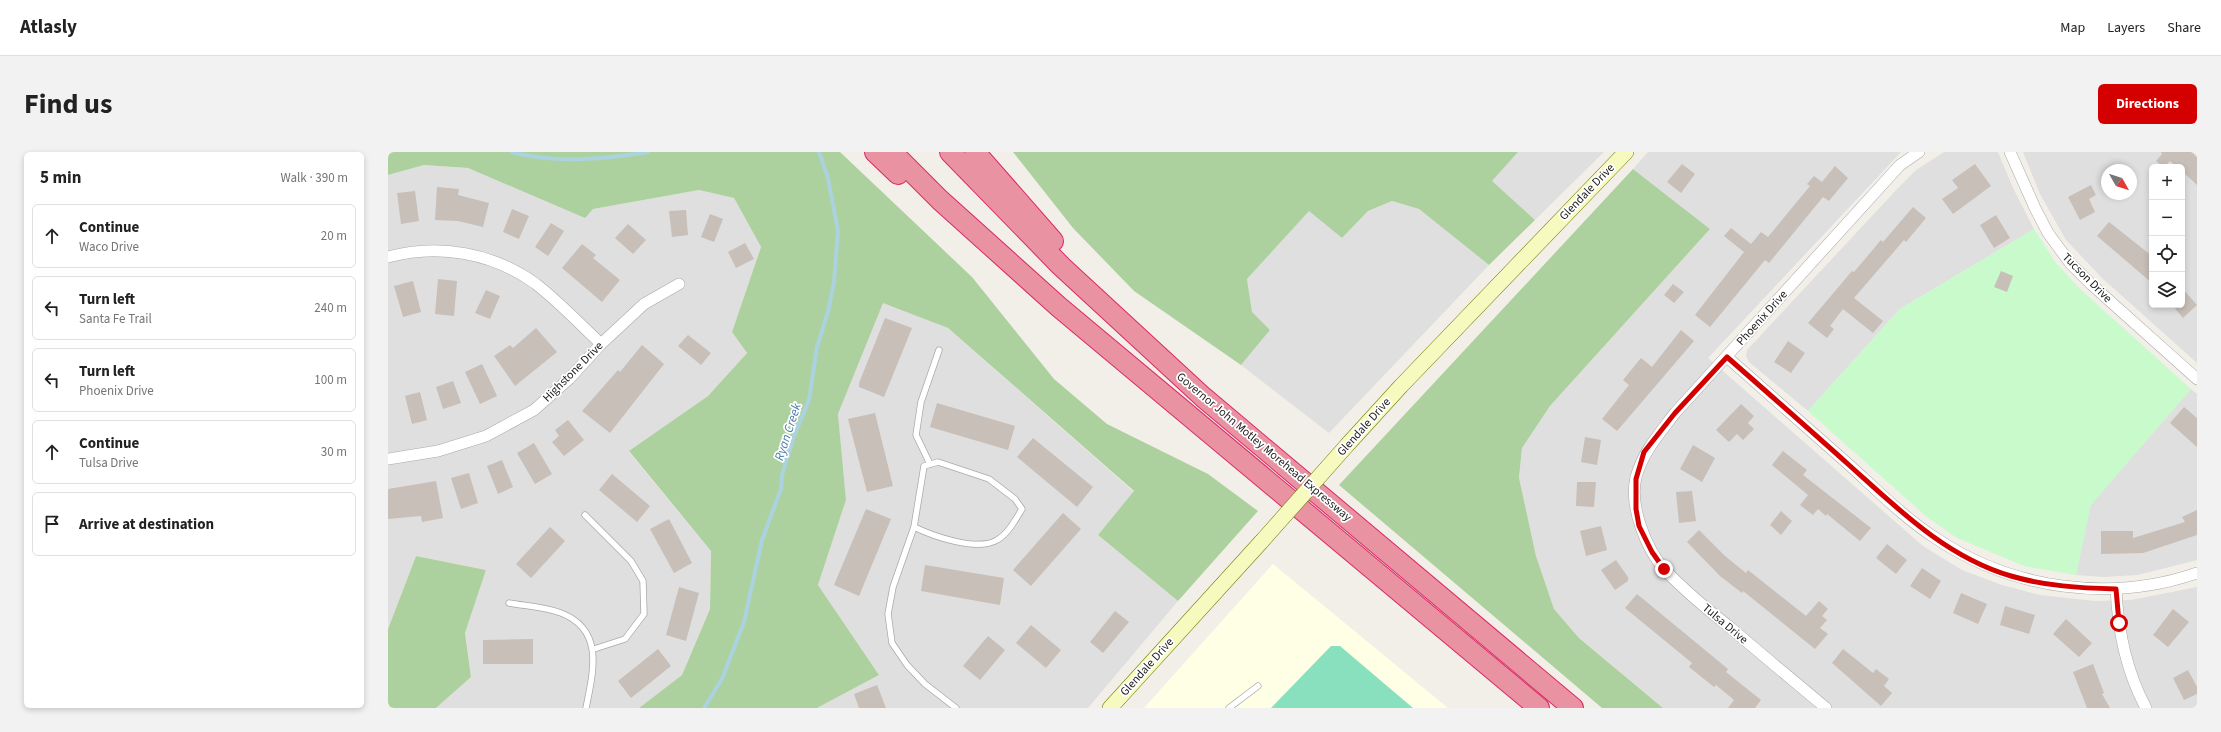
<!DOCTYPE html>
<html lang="en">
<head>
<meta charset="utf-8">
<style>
  body { margin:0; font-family:"Source Sans 3",sans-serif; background:#f2f2f2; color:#222 }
  .controls { position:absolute; right:12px; top:12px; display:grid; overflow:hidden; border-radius:6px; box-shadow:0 2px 6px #0003 }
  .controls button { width:36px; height:36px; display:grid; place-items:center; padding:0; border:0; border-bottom:1px solid #e0e0e0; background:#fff; color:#222; font:20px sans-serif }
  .compass { position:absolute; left:1713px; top:12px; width:36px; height:36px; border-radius:50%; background:#fff; box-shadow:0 2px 6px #0003; rotate:129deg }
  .stop { position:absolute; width:12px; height:12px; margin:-9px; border:3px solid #d40000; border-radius:50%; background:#fff }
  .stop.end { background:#d40000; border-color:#fff; box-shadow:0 1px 4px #0008 }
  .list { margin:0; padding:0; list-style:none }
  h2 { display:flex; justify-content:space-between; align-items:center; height:52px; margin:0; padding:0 16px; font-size:17px }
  h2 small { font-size:13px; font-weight:400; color:#767676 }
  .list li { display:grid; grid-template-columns:26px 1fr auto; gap:12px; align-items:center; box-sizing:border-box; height:64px; margin:0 8px 8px; padding:0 8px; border:1px solid #e0e0e0; border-radius:6px }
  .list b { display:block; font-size:15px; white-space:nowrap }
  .list p { margin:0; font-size:13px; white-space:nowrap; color:#767676 }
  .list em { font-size:13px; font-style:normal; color:#767676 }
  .icon { flex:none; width:22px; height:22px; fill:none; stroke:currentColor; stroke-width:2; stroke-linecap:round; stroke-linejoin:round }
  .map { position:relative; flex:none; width:1809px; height:556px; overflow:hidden; border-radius:6px }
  header { display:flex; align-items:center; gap:24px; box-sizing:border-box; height:56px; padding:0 20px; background:#fff; border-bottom:1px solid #e0e0e0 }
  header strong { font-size:19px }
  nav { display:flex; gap:22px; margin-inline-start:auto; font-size:14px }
  .intro { display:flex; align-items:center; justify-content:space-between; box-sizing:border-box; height:96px; padding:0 24px }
  h1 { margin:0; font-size:28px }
  .button { padding:10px 18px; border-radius:6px; background:#d40000; color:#fff; font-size:14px; font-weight:700 }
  main { display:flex; gap:24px; padding:0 24px }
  aside { flex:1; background:#fff; border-radius:6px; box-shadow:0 2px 6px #0003 }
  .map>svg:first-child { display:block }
</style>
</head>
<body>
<header>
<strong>Atlasly</strong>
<nav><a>Map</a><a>Layers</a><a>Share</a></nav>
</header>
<div class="intro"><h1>Find us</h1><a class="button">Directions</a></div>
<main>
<aside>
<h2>5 min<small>Walk · 390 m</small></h2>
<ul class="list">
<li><svg class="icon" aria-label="ahead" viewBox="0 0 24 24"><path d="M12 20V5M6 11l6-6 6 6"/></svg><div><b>Continue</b><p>Waco Drive</p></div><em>20 m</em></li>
<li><svg class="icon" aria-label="left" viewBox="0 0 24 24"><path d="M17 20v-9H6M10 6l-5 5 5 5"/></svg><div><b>Turn left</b><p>Santa Fe Trail</p></div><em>240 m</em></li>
<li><svg class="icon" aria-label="left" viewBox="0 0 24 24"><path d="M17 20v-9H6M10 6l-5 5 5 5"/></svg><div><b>Turn left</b><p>Phoenix Drive</p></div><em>100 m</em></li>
<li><svg class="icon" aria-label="ahead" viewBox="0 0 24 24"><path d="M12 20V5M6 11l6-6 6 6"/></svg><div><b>Continue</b><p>Tulsa Drive</p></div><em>30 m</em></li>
<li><svg class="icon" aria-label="arrive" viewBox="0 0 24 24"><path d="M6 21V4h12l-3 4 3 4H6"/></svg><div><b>Arrive at destination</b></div></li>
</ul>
</aside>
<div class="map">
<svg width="1809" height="556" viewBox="0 0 1809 556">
  <rect width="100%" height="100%" fill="#f2efe9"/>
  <!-- residential -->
  <g fill="#e0dfdf" fill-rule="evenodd">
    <polygon points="1130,0 1216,0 1147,68 1103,29"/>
    <polygon points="1260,0 1513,0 1320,206 1535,394 1574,418 1614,433 1652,443 1707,449 1743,448 1809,435 1809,556 1275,556 1191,486 1166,457 1148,404 1131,327 1134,296 1162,254 1322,77 1245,17"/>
    <polygon points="1556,0 1610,0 1625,36 1646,77 1512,157 1420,259 1361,210 1358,204 1359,198 1510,36 1528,18"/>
    <path d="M1635,0H1809V211L1714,126L1678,88L1652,42ZM1764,15H1794V153H1764ZM1719,18H1743V42H1719Z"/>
    <polygon points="36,13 80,16 196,65 205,57 311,38 346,46 373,95 344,180 359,201 320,244 241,300 323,399 322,457 294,523 251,556 48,556 83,525 77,481 98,418 28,404 0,477 0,23"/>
    <polygon points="1004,49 1031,57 1101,113 941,281 853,213 882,178 864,161 859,127 921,58 954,86 980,59"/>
    <polygon points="495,150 560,176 746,340 710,383 790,449 700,556 429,556 491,523 430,433 458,348 450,262"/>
    <polygon points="1803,237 1809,242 1809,408 1750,423 1716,425 1688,423 1702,353"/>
  </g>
  <!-- education -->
  <polygon fill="#ffffe5" points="885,412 1060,556 756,556"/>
  <!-- forest -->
  <g fill="#add19e">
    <polygon points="0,0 452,0 584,125 666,227 719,272 820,322 870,359 790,449 710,383 746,339 560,176 495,151 450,262 458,348 430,433 491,523 429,556 251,556 294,523 322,457 323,399 241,299 320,244 359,201 344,180 373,95 346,46 311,38 205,57 197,66 80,16 36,13 0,23"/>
    <polygon points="625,0 1130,0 1104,29 1147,68 1101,113 1031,57 1004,49 980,59 954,86 921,59 859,127 864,160 882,178 853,213 746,139 685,76"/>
    <polygon points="1245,17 1322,77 1162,254 1134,296 1131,326 1148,404 1166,457 1191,486 1275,556 1214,556 951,333"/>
    <polygon points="28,404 98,418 77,481 83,525 48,556 5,556 0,555 0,477"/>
  </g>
  <!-- park -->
  <polygon fill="#c8facc" points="1646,77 1668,111 1692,137 1803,237 1703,353 1688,423 1636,414 1569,386 1539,365 1420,259 1512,157"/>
  <!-- pitch -->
  <polygon fill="#88e0be" points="943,494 952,494 1025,556 883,556"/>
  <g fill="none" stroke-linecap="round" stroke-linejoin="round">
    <!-- stream -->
    <g stroke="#aad3df" stroke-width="4">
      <path d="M124,0C167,12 217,7 260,0"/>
      <polyline points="316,556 334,527 356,470 374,388 393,337 394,323 406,284 421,248 429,195 440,160 446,130 450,79 440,26 431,0"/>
    </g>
  </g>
  <!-- building -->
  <g fill="#c7bfb8">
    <polygon points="1773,0 1803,0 1809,5 1809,33 1794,19 1794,15 1789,15 1782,9 1776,15 1768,9 1774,2"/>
    <polygon points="1294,12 1307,22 1293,41 1279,30"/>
    <polygon points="1587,12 1603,34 1565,62 1554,47 1570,36 1564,28"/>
    <polygon points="1447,14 1460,26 1441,49 1435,45 1381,111 1377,108 1322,175 1307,163 1356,100 1336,84 1343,76 1363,92 1373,80 1380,85 1422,34 1419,32 1426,24 1434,30"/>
    <polygon points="1703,33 1708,43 1701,47 1707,60 1692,68 1680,45"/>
    <polygon points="49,35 71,37 70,43 101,51 95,75 70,69 47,68"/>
    <polygon points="27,39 31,69 13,72 9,41"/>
    <polygon points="1525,55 1538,66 1518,90 1516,88 1466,146 1495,169 1485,181 1455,157 1442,174 1446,177 1439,186 1420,171 1464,119 1466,120 1493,88 1495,90"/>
    <polygon points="124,57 141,64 131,87 115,80"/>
    <polygon points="298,58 300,83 284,85 281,59"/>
    <polygon points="322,62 335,67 326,90 313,85"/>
    <polygon points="1608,63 1622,86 1606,96 1592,73"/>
    <polygon points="1721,70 1764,104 1764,131 1709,84"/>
    <polygon points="163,71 176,79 160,104 147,95"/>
    <polygon points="240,72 258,88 245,102 227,86"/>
    <polygon points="357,91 366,107 348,116 340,100"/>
    <polygon points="194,92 208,103 205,106 232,128 214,150 174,116"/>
    <polygon points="1613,119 1625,124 1619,140 1606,135"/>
    <polygon points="50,127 69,129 66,164 47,162"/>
    <polygon points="25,129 33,160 15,165 6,134"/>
    <polygon points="1285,132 1296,140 1286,151 1276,143"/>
    <polygon points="1794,136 1809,153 1795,166 1784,153 1794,153"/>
    <polygon points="98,138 112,144 102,167 87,161"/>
    <polygon points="497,166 524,176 496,245 471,235 471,231"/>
    <polygon points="148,176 169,200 127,234 106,204 122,193 125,196"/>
    <polygon points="1293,178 1306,189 1229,279 1214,267 1241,233 1235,228 1253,206 1264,215"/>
    <polygon points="300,183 323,201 313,213 290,194"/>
    <polygon points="1400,189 1417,201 1403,221 1386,210"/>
    <polygon points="254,193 276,212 222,281 194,259 230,218 232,220"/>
    <polygon points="94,212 109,244 92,252 77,220"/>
    <polygon points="65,229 73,251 55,257 48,235"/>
    <polygon points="32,240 39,268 24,272 17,244"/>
    <polygon points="549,251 627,274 620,298 542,275"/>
    <polygon points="1353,252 1366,264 1360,271 1366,277 1355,288 1349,282 1341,290 1328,278"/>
    <polygon points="1796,255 1809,266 1809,295 1782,271"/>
    <polygon points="487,261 505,334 479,340 460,267"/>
    <polygon points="180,268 196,288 176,304 164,290 171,284 167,278"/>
    <polygon points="1197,285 1213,288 1209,313 1193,310"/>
    <polygon points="645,286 705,335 689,355 629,305"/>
    <polygon points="146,291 164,322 147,332 129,301"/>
    <polygon points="1305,293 1327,306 1314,330 1292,317"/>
    <polygon points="1395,299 1419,318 1415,323 1483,376 1472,389 1439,362 1438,364 1430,357 1425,363 1412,353 1420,343 1384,313"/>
    <polygon points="114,308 125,335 110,342 99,314"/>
    <polygon points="81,321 90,351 73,357 63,326"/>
    <polygon points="224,322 262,354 249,370 211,338"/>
    <polygon points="48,329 55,366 34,370 33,364 0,367 0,337"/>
    <polygon points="1189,330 1208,330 1206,355 1188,354"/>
    <polygon points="1304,339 1308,369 1291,371 1288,340"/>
    <polygon points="478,357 503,367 471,444 446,433"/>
    <polygon points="1809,358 1809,383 1755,401 1713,402 1713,379 1745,379 1745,386 1797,370 1794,365"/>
    <polygon points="1393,359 1404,369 1393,383 1382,373"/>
    <polygon points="675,361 693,377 643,434 625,418"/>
    <polygon points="281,367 304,411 286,421 262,377"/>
    <polygon points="1213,374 1219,398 1198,404 1192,379"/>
    <polygon points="162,375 177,389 143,426 128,412"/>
    <polygon points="1311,378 1337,404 1358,421 1360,418 1418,464 1431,449 1440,457 1434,464 1439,468 1432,476 1440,482 1427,497 1355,439 1354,441 1332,424 1299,390"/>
    <polygon points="1499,392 1519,408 1508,422 1488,406"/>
    <polygon points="1228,408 1240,425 1240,429 1227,438 1213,418"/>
    <polygon points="537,413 616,426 612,453 533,439"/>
    <polygon points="1534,416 1553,429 1542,447 1522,434"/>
    <polygon points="291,435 311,441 298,489 278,483"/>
    <polygon points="1573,441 1599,452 1590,472 1565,461"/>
    <polygon points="1249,442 1340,517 1338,520 1373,548 1367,556 1340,556 1346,548 1328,533 1326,535 1301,515 1304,511 1237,456"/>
    <polygon points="1617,454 1647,463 1641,482 1612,473"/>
    <polygon points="1785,457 1801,470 1780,495 1765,483"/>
    <polygon points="727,459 741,470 715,501 702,490"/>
    <polygon points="1678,467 1704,491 1691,505 1665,482"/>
    <polygon points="643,473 673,498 658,516 628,491"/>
    <polygon points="600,484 617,498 592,528 575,514"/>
    <polygon points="145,487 145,512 95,512 95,488"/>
    <polygon points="270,497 283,514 243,546 230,529"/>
    <polygon points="1455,497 1485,521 1488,517 1501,527 1496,534 1504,541 1493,554 1444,511"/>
    <polygon points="1705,512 1716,541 1714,542 1722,556 1699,556 1685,520"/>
    <polygon points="1800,518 1809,535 1809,542 1796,548 1785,526"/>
    <polygon points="489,533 498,556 471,556 466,542"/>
  </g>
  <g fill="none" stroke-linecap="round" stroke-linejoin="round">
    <!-- lane casing -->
    <g stroke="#a9a9a9" stroke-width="7">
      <g id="lane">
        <polyline points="542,312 528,283 533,250 551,198"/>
        <polyline points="197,363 243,409 255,429 256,462 237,487 206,497"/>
        <path d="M526,375C545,384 589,400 609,388C620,382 628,367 634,357L627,347L601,327L550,310L536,314L526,375L505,435L500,462L504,491L519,513L537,532L568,556"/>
        <path d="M121,451C138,454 157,455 173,461C217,478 205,520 198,556"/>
        <polyline points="841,556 870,534"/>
      </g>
    </g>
    <!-- street casing -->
    <g stroke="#a9a9a9" stroke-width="12">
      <g id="street">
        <polyline points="1622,0 1647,56 1660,81 1682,111 1704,133 1809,227"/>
        <path d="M0,105C51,91 105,101 148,132C171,150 192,172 213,192"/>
        <path d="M1339,205C1379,240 1419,276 1459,311C1488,337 1516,366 1549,387C1624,437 1723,451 1809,421"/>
        <polyline points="0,307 50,299 98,284 146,258 181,227 213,192 256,152 291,132"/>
        <path d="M1728,437C1730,479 1738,519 1758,556"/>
        <path d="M1438,556C1406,529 1374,503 1343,476C1320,458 1297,439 1277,418C1258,397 1241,354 1248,325C1255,300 1271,282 1287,261L1512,13L1531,0"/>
      </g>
    </g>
    <!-- secondary casing -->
    <g stroke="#707d05" stroke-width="16">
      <g id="secondary">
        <polyline points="961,291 1013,234 1238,0"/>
        <polyline points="722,556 874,389"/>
      </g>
    </g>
    <!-- highway casing -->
    <g stroke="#dc2a67" stroke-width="22">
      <g id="highway">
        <polyline points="487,0 510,22"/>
        <polyline points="504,0 552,48 671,155 1151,556"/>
        <polyline points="562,0 673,114 815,245 1185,556"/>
        <polyline points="587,0 665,89"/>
      </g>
    </g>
    <!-- lane -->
    <use href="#lane" stroke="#fff" stroke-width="5.5"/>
    <!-- street -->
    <use href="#street" stroke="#fff" stroke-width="11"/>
    <!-- secondary -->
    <use href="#secondary" stroke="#f7fabf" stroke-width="15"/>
    <!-- highway -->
    <use href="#highway" stroke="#e892a2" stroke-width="20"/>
    <!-- secondary-bridge casing -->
    <g stroke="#707d05" stroke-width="16" stroke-linecap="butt">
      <polyline id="secondary-bridge" points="874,389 961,291"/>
    </g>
    <!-- secondary-bridge -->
    <use href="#secondary-bridge" stroke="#f7fabf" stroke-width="15"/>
  </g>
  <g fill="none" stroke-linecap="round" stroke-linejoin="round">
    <!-- route -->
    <path stroke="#d40000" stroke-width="5" d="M1276,417L1264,400L1251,374L1248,357V327L1256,300L1287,261L1339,205C1380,241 1421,277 1461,313C1510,357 1558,405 1623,424C1657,434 1692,436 1728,437L1731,471"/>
  </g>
  <g text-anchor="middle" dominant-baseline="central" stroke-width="3.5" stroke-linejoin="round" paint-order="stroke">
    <!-- street labels -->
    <g font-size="12" fill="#222" stroke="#fff">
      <text transform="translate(1199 40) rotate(-46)">Glendale Drive</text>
      <text transform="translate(1699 126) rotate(45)">Tucson Drive</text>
      <text transform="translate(1374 166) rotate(-48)">Phoenix Drive</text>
      <text transform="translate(185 220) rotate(-45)">Highstone Drive</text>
      <text transform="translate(976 275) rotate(-48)">Glendale Drive</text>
      <text transform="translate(876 295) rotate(40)">Governor John Motley Morehead Expressway</text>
      <text transform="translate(1337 472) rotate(40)">Tulsa Drive</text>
      <text transform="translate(759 515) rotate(-48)">Glendale Drive</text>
    </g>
    <!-- water labels -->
    <g font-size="13" font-style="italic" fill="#4a7aab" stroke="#fff">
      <text transform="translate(400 280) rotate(-72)">Ryan Creek</text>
    </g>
  </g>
</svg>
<div class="controls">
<button>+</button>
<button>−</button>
<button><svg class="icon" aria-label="locate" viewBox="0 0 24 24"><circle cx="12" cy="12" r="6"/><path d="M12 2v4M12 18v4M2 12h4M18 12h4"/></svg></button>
<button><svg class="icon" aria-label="layers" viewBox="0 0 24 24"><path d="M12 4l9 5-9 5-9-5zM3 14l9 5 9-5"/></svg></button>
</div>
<svg class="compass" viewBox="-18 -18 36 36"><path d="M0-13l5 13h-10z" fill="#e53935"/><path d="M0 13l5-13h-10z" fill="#767676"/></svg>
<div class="stop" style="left:1731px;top:471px"></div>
<div class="stop end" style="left:1276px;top:417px"></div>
</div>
</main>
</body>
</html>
